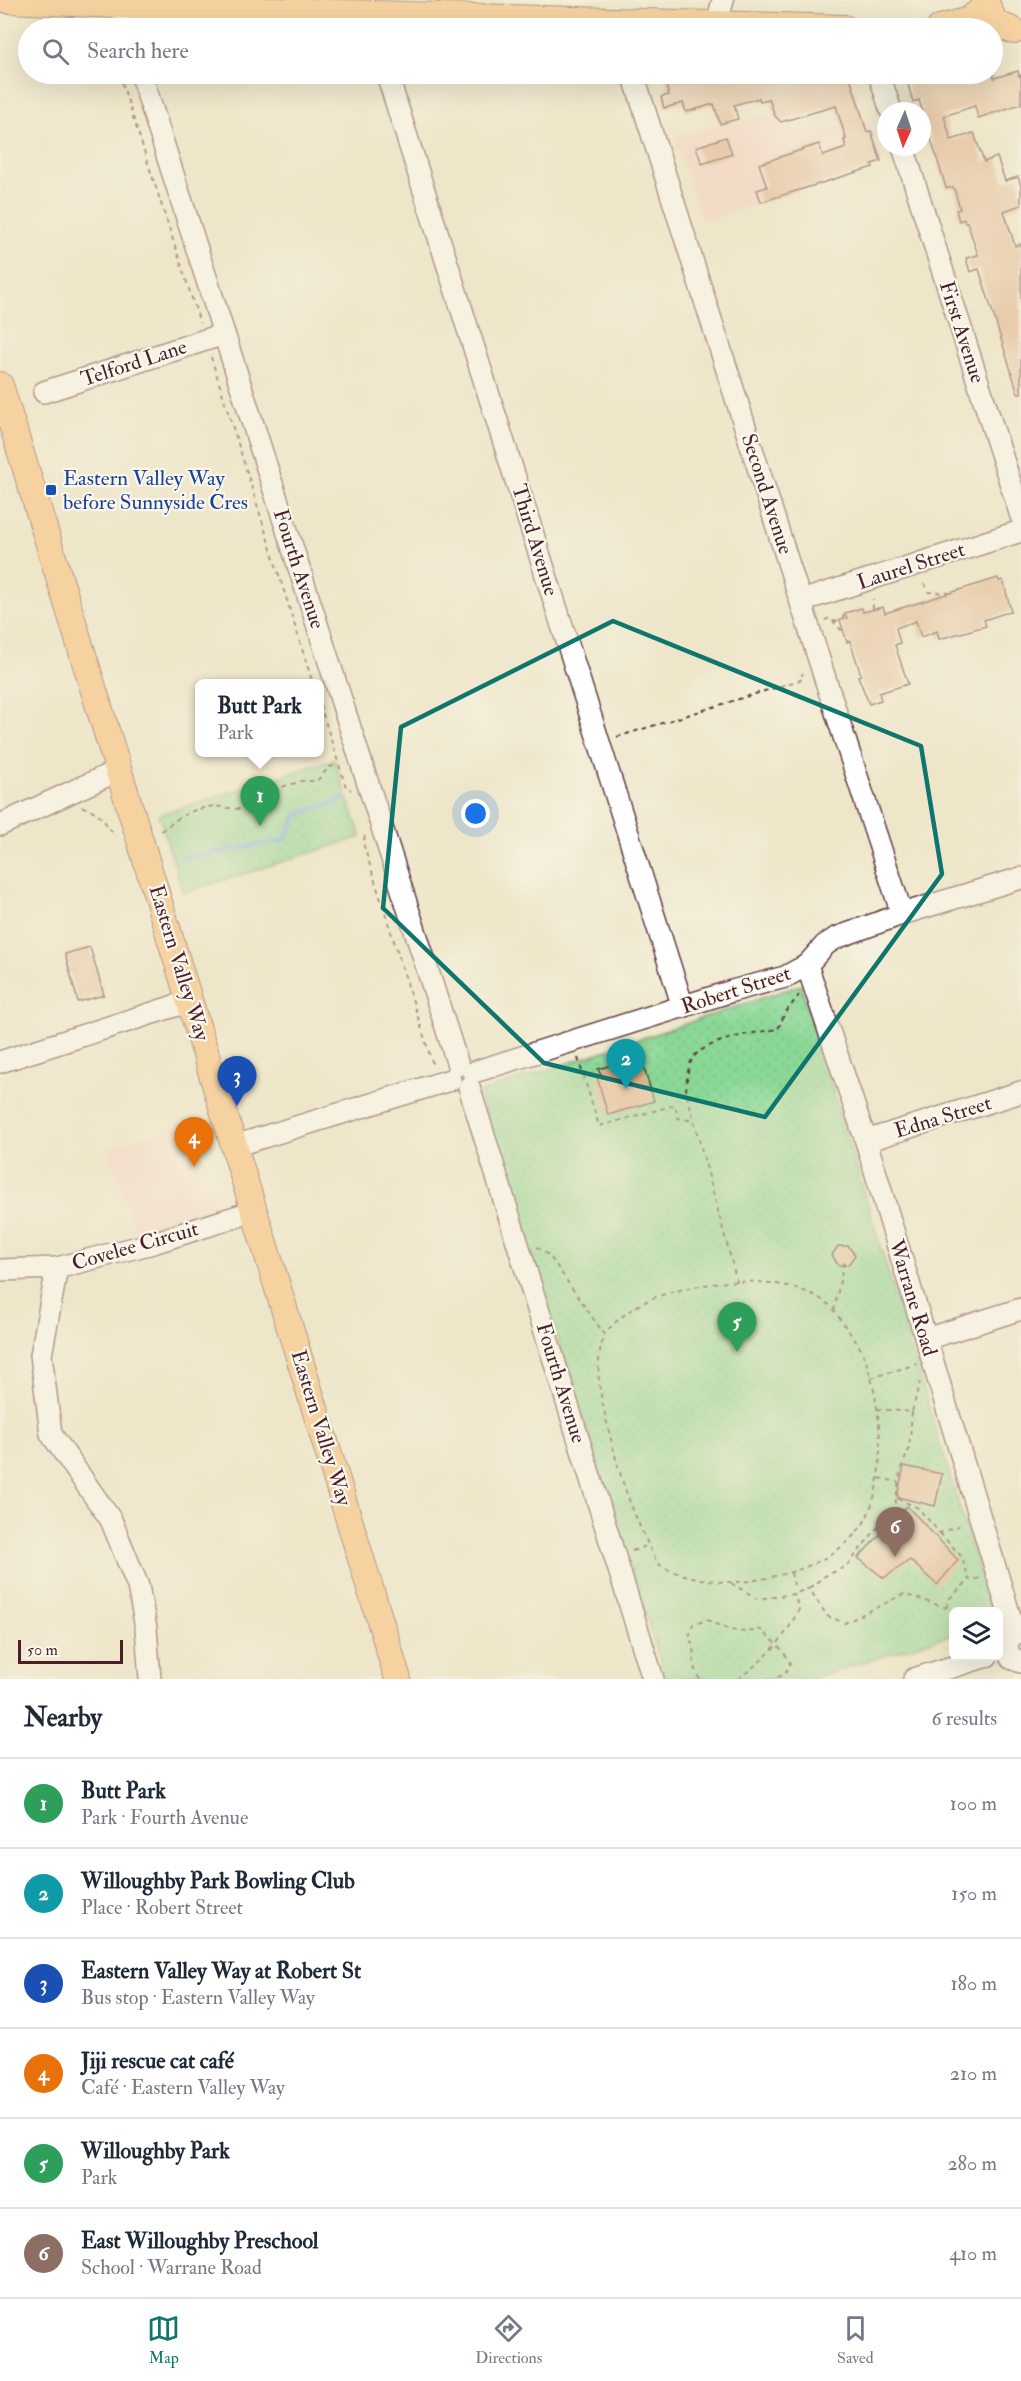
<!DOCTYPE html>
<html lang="en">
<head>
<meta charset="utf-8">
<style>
  body { margin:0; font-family:"IM FELL Double Pica",serif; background:#f2f2f3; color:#1f2937 }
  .controls { position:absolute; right:18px; bottom:18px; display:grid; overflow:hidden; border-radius:9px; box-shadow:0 6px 24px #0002 }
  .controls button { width:54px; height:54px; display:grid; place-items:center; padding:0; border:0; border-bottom:2px solid #e0e1e3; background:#fff; color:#1f2937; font:30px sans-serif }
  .compass { position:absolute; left:877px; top:102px; width:54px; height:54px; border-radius:50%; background:#fff; box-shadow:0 6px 24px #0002; rotate:183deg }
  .scale { position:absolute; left:18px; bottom:15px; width:105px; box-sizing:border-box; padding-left:6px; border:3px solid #4a1f2b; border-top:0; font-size:16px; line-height:21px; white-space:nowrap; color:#4a1f2b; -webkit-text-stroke:4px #fbf7ec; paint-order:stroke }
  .you { position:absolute; left:476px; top:814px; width:21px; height:21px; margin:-15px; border:4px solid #fff; border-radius:50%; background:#1a73e8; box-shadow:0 0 0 9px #1a73e833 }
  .badge { display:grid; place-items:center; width:39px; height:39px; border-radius:50%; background:#0f766e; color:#fff; font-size:20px; font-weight:700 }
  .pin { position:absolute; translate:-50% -50px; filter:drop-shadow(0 2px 3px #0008) }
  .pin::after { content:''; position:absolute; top:32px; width:21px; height:18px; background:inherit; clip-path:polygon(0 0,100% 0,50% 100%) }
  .popup { position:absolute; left:195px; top:679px; width:129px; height:78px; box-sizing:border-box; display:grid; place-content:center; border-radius:9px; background:#fff; filter:drop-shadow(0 2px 4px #0005); font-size:20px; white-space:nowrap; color:#747a83 }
  .popup b { font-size:22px; color:#1f2937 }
  .popup::after { content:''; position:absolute; left:50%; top:100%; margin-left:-12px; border:12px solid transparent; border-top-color:#fff }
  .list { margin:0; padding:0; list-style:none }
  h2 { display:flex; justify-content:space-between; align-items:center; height:78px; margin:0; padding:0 24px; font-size:26px }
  h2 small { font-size:20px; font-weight:400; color:#747a83 }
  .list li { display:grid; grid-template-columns:39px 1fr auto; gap:18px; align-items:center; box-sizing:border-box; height:90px; padding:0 24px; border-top:2px solid #e0e1e3 }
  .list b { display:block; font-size:22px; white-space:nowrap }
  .list p { margin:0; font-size:20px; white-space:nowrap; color:#747a83 }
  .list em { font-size:20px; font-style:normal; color:#747a83 }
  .icon { flex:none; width:33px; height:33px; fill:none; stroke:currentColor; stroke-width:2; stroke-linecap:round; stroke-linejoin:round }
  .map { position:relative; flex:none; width:1021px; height:1679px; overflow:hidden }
  .search { position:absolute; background:#fff; box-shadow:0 6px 24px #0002; left:18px; right:18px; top:18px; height:66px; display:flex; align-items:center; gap:15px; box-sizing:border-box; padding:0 21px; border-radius:33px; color:#747a83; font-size:22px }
  .sheet { height:618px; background:#fff }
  nav { display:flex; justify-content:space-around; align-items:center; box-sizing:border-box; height:84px; border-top:2px solid #e0e1e3; background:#fff; font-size:16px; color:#747a83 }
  nav a { display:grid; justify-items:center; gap:3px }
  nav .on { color:#0f766e }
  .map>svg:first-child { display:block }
</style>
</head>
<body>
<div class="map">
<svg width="1021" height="1679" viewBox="0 0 1021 1679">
  <defs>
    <pattern id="park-dots" width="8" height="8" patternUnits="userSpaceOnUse" patternTransform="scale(1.5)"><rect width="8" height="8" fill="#8ad896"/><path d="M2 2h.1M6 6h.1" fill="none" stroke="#79b981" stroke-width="1.8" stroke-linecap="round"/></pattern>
  </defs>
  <rect width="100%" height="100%" fill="#fbf7ec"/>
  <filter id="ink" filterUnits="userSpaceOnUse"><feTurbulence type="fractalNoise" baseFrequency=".0167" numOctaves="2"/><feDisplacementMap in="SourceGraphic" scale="12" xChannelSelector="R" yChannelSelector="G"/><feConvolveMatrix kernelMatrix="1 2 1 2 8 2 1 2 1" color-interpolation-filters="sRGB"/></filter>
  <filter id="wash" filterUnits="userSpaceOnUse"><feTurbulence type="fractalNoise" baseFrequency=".008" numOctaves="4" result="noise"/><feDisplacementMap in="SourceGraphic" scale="24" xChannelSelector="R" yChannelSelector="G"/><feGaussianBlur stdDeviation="1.35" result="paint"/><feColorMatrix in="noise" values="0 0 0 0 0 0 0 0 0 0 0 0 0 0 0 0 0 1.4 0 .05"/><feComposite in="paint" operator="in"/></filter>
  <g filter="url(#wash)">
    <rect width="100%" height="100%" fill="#eee6c9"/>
    <!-- built -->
    <g fill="#f7d1c8">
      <polygon points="770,114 781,124 797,131 869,121 885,164 702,222 674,136"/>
      <polygon points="192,1121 220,1208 135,1232 108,1147"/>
    </g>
    <!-- park -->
    <g fill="url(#park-dots)" stroke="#6a7c60" stroke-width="1.5">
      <polygon points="334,759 361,837 183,893 159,815"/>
      <polygon points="801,985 991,1611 954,1612 953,1634 810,1679 666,1679 479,1093"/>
    </g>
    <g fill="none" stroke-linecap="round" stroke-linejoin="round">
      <!-- stream -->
      <polyline stroke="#7babe6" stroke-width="4.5" points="183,858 285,840 298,814 346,798"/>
    </g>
    <g id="blocks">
      <!-- building -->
      <g fill="#e2ae89">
        <polygon points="1018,71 1019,76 1021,75 1021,104 978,118 975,106 944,116 951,140 974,133 984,162 997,157 1005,181 1018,177 1021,186 1021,205 1004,211 1015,246 1021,244 1021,393 1018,393 979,269 970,272 966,258 978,255 967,222 965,223 964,219 959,221 956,210 960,209 954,188 946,188 919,100 913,102 905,74 961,74 962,76 972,74 993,74 994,78"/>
        <polygon points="663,74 849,74 867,132 871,131 881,161 872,164 873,167 761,202 757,190 767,187 759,164 819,144 823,156 846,148 844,140 846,139 836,106 781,122 775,116 769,99 760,101 759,98 734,105 738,119 720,124 714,104 686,112 683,103 664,108 661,97 669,95"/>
        <polygon points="726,137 732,154 702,164 696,147"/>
        <polygon points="998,578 999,581 1003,580 1011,611 984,620 986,626 939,639 937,631 921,637 916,621 896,628 900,643 895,645 908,684 879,693 881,700 869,704 858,676 861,675 850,641 847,642 840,620 847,618 845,613 862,608 863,612 883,607 885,613"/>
        <polygon points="90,947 104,995 78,1002 65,954"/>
        <polygon points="641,1057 654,1101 608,1115 597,1077 602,1077 598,1069"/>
        <polygon points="838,1246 848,1246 855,1255 848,1265 838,1265 832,1255"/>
        <polygon points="904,1466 942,1474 935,1506 897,1497"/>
        <polygon points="907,1506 958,1560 937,1585 910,1560 884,1578 858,1558"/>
      </g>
    </g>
  </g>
  <g filter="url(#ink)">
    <use href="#blocks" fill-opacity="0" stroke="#633d43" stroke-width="1.5"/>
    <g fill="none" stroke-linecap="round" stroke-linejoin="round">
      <!-- minor casing -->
      <g stroke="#633d43" stroke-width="24">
        <g id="minor">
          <polyline points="119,5 127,28"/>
          <polyline points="717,24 723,0"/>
          <polyline points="141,74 458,1065"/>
          <polyline points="387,74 683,1007"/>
          <polyline points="633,74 829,691 902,914"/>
          <polyline points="879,74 891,111"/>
          <polyline points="903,147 1021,516"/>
          <polyline points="44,392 224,334"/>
          <polyline points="801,601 1021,531"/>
          <polyline points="0,825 119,770"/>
          <polyline points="807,965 866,1141 1015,1633"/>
          <polyline points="0,1062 190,1001"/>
          <polyline points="474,1072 732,991 785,977 807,965 825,945 836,938 902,914 1021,878"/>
          <polyline points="469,1087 653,1679"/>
          <polyline points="866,1141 1021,1092"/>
          <polyline points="234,1146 450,1080"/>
          <polyline points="0,1270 57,1268"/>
          <polyline points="926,1339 1021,1309"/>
          <polyline points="1021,1632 1012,1635 1006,1646 1011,1658 1021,1662"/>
          <polyline points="150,1679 146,1628 138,1586 111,1520 51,1434 41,1355 57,1268 153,1243 254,1211"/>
          <polyline points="914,1679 987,1656"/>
        </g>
      </g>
      <!-- major casing -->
      <g stroke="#633d43" stroke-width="28">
        <g id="major">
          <polyline points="8,0 202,9 844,28"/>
          <polyline points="987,5 995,23 1014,31"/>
          <polyline points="940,28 969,20 987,5"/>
          <polyline points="0,385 398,1679"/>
        </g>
      </g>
      <!-- path -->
      <g stroke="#633d43" stroke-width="2" stroke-dasharray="4.5 4.5" stroke-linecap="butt">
        <polyline points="119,74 200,323"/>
        <polyline points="211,357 313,684"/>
        <polyline points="925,583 928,592 949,593"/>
        <polyline points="873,609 873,599"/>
        <polyline points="825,620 830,618 844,633"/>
        <polyline points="834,622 843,618 844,614"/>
        <polyline points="320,705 346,787 351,790"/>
        <polyline points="617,737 803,679 802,673"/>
        <path d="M82,807C98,809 106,824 115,836"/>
        <polyline points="161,831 180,817 195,810 213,806 245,810 282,787 302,781 317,781 329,767 337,765"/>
        <polyline points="365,836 363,843 433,1065"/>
        <polyline points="578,1058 599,1126 675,1105 678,1118 694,1121"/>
        <path d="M537,1247L549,1255L604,1334C602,1343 599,1353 599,1362C597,1384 603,1406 608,1427C617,1465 627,1500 644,1535C648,1543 653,1558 659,1564C671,1575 717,1583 732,1582C748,1582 764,1579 779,1575C810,1568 840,1554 860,1528C890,1488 882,1398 863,1354C859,1344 851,1335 845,1326C840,1319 834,1309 828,1304C798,1280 739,1278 704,1285C661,1293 635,1300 604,1334"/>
        <path d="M737,1282L686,1091C687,1081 687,1067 693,1058C705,1040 757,1032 778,1029L785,1013L799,995"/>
        <polyline points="834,1311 844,1261"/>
        <polyline points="871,1378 917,1364"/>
        <polyline points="877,1409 912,1412 920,1382"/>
        <polyline points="912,1412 909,1450 901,1468 896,1498 918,1508 940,1533 963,1524"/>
        <polyline points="879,1478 898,1482"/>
        <polyline points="940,1533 962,1557 969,1580 982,1578"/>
        <polyline points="632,1551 649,1545"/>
        <polyline points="791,1573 794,1585"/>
        <polyline points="731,1583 758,1599 794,1594 809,1588 827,1616 845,1623 904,1594 947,1608"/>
        <polyline points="809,1588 825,1576 847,1566 877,1528 894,1516 896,1498"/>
        <polyline points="954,1612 947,1608 948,1600 969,1580"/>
        <path d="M700,1679C689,1667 698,1651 689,1638L693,1624L708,1620C724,1629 742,1636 759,1629C771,1638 784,1650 790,1663L785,1674L773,1679"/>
        <path d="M738,1679C768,1656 782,1643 799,1609L794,1594"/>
      </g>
      <!-- minor -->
      <use href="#minor" stroke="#fff" stroke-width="21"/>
      <!-- major -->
      <use href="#major" stroke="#febb71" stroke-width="26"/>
    </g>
  </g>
  <!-- marked area -->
  <path d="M0 0H1021V1679H0ZM613,621L921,746L942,874L765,1117L544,1063L383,908L401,727Z" fill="#eee6c9" fill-opacity=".55" fill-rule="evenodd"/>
  <path fill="none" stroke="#0f766e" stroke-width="4.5" stroke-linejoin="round" d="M613,621L921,746L942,874L765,1117L544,1063L383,908L401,727Z"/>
  <!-- markers -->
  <rect fill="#1a4fb4" stroke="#fbf7ec" stroke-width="2" x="45" y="484" width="12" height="12" rx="3"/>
  <g text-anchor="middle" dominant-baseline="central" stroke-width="4.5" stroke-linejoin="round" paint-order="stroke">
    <!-- street labels -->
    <g font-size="21" fill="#4a1f2b" stroke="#fbf7ec">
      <text transform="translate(962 332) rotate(72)">First Avenue</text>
      <text transform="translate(134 363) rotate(-18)">Telford Lane</text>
      <text transform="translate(767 494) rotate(72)">Second Avenue</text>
      <text transform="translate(535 540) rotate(73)">Third Avenue</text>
      <text transform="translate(911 566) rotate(-18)">Laurel Street</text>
      <text transform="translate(299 569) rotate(72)">Fourth Avenue</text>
      <text transform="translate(179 963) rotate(73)">Eastern Valley Way</text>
      <text transform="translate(736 990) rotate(-18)">Robert Street</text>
      <text transform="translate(943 1117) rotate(-17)">Edna Street</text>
      <text transform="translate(135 1246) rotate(-16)">Covelee Circuit</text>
      <text transform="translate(913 1298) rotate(73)">Warrane Road</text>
      <text transform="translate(561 1383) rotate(73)">Fourth Avenue</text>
      <text transform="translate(321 1428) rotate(73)">Eastern Valley Way</text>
    </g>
    <!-- transit labels -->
    <g font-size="21" fill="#164399" stroke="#fbf7ec" text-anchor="start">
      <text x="63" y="478">Eastern Valley Way<tspan x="63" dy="24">before Sunnyside Cres</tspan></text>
    </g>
  </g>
</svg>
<div class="controls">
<button><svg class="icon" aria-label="layers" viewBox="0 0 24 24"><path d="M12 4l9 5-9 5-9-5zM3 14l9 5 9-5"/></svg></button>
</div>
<svg class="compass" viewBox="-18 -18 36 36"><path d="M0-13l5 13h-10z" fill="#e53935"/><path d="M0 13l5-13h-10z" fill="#747a83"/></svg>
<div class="scale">50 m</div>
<div class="you"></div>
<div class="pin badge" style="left:260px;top:826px;background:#2e9e5b">1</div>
<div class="popup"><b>Butt Park</b>Park</div>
<div class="pin badge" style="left:626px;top:1089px;background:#0f9aa8">2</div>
<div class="pin badge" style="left:237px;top:1106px;background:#1a4fb4">3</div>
<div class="pin badge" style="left:194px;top:1167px;background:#e8710a">4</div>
<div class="pin badge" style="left:737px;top:1352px;background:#2e9e5b">5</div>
<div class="pin badge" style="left:895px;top:1557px;background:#8d6e63">6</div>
<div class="search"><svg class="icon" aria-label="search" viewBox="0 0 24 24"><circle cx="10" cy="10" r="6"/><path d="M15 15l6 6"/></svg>Search here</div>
</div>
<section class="sheet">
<h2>Nearby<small>6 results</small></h2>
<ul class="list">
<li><span class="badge" style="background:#2e9e5b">1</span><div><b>Butt Park</b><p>Park · Fourth Avenue</p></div><em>100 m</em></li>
<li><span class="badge" style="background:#0f9aa8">2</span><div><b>Willoughby Park Bowling Club</b><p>Place · Robert Street</p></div><em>150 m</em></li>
<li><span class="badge" style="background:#1a4fb4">3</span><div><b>Eastern Valley Way at Robert St</b><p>Bus stop · Eastern Valley Way</p></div><em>180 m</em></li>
<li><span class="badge" style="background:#e8710a">4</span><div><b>Jiji rescue cat café</b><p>Café · Eastern Valley Way</p></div><em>210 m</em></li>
<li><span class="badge" style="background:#2e9e5b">5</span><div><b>Willoughby Park</b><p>Park</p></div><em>280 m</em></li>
<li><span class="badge" style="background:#8d6e63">6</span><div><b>East Willoughby Preschool</b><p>School · Warrane Road</p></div><em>410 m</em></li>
</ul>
</section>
<nav>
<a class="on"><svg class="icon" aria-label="map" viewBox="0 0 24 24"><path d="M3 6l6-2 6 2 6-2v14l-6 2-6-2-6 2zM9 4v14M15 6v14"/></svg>Map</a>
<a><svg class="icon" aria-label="directions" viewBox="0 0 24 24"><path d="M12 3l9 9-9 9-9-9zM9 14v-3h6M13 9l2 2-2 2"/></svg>Directions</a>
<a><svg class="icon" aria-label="saved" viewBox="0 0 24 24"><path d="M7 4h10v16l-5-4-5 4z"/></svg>Saved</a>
</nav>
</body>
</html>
